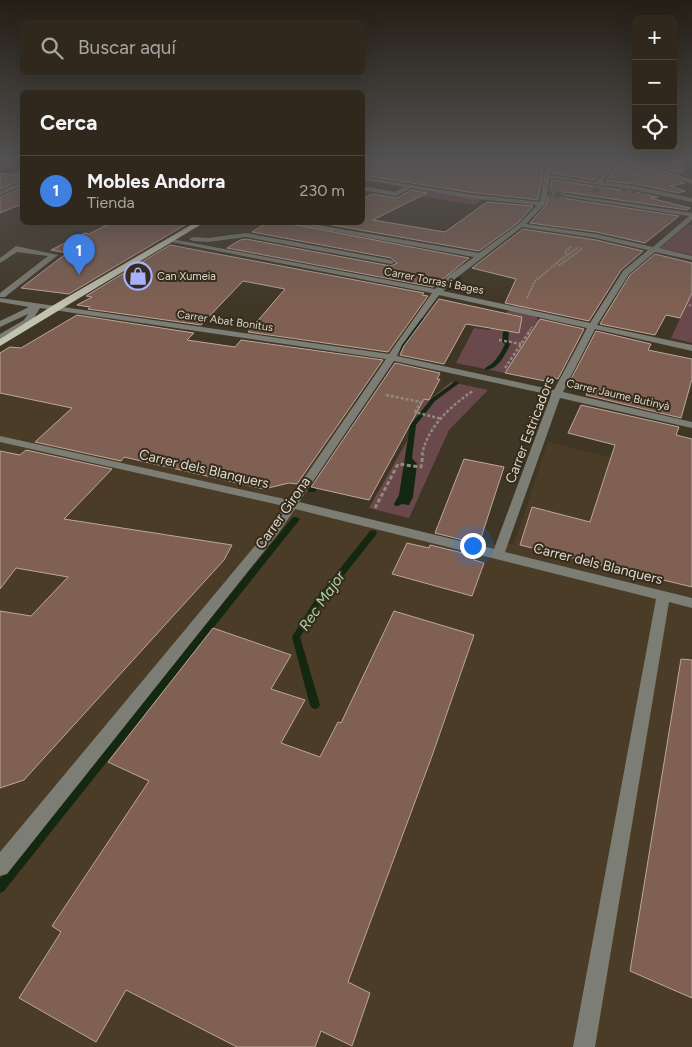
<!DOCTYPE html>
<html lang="es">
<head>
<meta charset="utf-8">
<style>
  body { margin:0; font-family:Figtree,sans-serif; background:#383025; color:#f1f3f6 }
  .controls { position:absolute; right:15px; top:15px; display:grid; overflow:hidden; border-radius:8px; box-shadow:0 5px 20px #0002 }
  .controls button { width:45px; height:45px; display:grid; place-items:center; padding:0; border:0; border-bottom:1px solid #4b443b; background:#30281c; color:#f1f3f6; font:25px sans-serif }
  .you { position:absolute; left:472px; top:545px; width:18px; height:18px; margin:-12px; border:4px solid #fff; border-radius:50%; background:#1a73e8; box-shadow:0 0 0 8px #1a73e833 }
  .badge { display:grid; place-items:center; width:32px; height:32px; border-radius:50%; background:#d93025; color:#fff; font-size:16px; font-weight:700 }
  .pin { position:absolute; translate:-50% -41px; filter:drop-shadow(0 1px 2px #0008) }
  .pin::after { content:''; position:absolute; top:26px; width:18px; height:15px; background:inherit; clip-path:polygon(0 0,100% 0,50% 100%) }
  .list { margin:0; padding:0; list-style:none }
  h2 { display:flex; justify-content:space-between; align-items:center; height:65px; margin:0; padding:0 20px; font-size:21px }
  h2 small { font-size:16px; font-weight:400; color:#a8a6a3 }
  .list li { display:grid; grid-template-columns:32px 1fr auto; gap:15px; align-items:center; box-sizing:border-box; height:70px; padding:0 20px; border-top:1px solid #4b443b }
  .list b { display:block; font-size:19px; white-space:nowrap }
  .list p { margin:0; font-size:16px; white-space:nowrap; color:#a8a6a3 }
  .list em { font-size:16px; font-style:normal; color:#a8a6a3 }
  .icon { flex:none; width:28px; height:28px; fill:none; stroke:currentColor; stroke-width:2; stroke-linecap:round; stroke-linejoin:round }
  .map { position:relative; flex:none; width:692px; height:1047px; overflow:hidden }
  .search { position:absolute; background:#30281c; box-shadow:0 5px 20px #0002; left:20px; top:20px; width:345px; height:55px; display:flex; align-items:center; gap:12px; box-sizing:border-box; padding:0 18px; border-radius:8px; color:#a8a6a3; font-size:19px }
  .panel { position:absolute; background:#30281c; box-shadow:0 5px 20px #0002; left:20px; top:90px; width:345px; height:135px; border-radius:8px }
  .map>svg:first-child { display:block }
</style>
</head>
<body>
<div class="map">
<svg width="692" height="1047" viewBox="0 0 692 1047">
  <rect width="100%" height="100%" fill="#403626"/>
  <!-- built -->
  <polygon fill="#4a3c26" points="10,346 358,405 296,501 472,545 514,544 548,442 692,478 692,1047 0,1047 0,352"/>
  <!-- green -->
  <g fill="#6a494c">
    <polygon points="422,189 483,199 474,205 414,195 415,192"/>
    <polygon points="688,224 692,225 692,255 660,248"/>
    <polygon points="578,236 597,240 577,256 530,308 539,321 505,373 456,363 474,328 490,330 574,243"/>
    <polygon points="692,293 692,343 671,338"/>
    <polygon points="451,382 488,390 449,430 409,518 369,508 407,441 411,424 365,416 382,390 429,400"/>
  </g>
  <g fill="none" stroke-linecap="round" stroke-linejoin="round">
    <!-- stream -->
    <g fill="#132711" fill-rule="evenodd">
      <polygon points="457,277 461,278 451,290 447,290 447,288"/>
      <path d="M511,314L516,315L509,332L508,341L511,343C505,354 499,370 485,370V368C496,362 500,354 505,344L502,342L503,332Z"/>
      <polygon points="419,318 424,319 398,354 394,354 394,352"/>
      <polygon points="456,381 459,383 458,384 435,401 416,425 412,458 417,464 413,497 409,505 402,504 398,506 395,506 394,504 399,495 410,425 431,399"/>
      <polygon points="317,477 319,477 322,479 315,492 309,492 308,490"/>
      <polygon points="293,517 296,517 300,519 4,891 0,893 0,878"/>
      <polygon points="373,530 376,531 377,533 376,535 321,604 300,637 320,705 318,708 315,709 312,708 310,705 292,637 315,600 370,531"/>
    </g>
  </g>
  <!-- building -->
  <g fill="#806052" stroke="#bca79d">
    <polygon points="362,159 519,159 537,165 543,170 538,200 468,192 362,175"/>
    <polygon points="542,159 624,159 685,183 670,186 685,191 678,193 636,184 606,181 615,168 621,166 619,160 609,163 594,180 552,173 552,167"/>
    <polygon points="641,159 682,159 683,172 678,173"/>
    <polygon points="22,171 22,180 0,189 0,173 12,175"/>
    <polygon points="552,180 636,192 658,197 650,198 690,208 687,210 565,192 560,196 562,198 679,216 645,243 596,232 530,223 546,205"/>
    <polygon points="22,188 22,204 0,213 0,197"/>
    <polygon points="411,190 427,193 373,220 445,232 487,202 533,206 518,223 479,251 315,222 362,222 362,199 372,194 397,198"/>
    <polygon points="113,222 190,222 69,294 21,288 67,253 51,250 85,233 89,234"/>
    <polygon points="268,222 281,222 469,258 433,287 227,248 240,240 246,239 391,266 397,263 391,258 252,232"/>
    <polygon points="523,229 596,240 643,251 621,270 589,321 505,303 516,279 472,268"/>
    <polygon points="170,245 424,293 422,295 428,296 388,352 248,332 285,289 243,281 201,325 88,309 90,307 77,305 92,297 86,296"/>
    <polygon points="655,254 692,263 692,293 680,318 666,315 655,335 600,324 630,275"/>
    <polygon points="439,299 522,317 519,333 466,324 444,364 400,355 404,346"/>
    <polygon points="77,315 194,333 187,340 235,347 241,340 383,360 297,484 289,483 264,489 124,457 121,461 35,442 72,408 0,393 0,353 10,347 21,348"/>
    <polygon points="540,319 584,329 558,379 553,377 550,382 505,373"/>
    <polygon points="596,331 651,344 648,350 692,359 692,379 681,418 586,395 590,386 570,381"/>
    <polygon points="395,363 440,373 437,379 440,379 429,400 424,399 369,500 311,487"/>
    <polygon points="581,405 679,427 676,435 692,439 692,587 520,545 532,507 590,522 615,445 568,433"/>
    <polygon points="26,450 112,469 64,519 232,545 224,560 24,780 0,788 0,611 31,616 68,577 16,568 0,589 0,451 20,455"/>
    <polygon points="464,459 504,467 479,544 435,533"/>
    <polygon points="407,543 429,548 430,545 475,556 474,560 484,563 472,596 392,574"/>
    <polygon points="394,611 474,635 432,756 348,982 370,993 352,1046 321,1031 315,1047 237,1047 126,990 96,1042 19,998 61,932 52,926 149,781 108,762 213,628 291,655 271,689 305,700 281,743 320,757 338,722 341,723"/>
    <polygon points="681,659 692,660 692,998 630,971"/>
  </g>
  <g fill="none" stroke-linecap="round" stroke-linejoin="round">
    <!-- minor-tunnel -->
    <g stroke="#584e3f" stroke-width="6" stroke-dasharray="6 3" stroke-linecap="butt">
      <polyline points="508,159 538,165"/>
      <polyline points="362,161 369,162 374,159"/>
      <polyline points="618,164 630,160"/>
      <polyline points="549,167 561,159"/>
      <polyline points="622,188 647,192"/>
      <polyline points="594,192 602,184"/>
      <polyline points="546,193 565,196"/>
    </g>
    <!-- path-far2 -->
    <g stroke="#91897c" stroke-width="2" stroke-dasharray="2 1" stroke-linecap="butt">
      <polyline points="567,254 565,252 572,246"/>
      <polyline points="556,263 579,247"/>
      <polyline points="527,298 535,281 556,264 560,265 583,248"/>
      <polyline points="689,305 692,306"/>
      <polyline points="528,333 532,327"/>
    </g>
    <!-- path-far1 -->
    <g stroke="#91897c" stroke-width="2.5" stroke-dasharray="3 2" stroke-linecap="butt">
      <polyline points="499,340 521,344"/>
      <polyline points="505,368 529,332"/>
      <polyline points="386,395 421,402 415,412 442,419"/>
      <path d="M422,455C427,428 450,406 473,391"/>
    </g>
    <!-- path -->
    <polyline stroke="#91897c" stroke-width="3" stroke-dasharray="4 2.5" stroke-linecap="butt" points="375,508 398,464 421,467 423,454"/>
    <!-- minor -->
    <g fill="#7c7d74" fill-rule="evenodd">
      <path d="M521,159L542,161L551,168L550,175L595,182L610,164L618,162L620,165L614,166L603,182L636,186L692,198V202L636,190L550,178L545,204L526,224L596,234L653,247L689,216L562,196L565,194L692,213V220L659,248L692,256V260L655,252L629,274L597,325L692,345V351L595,329L563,392L692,422V428L560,398L505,552L692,598V608L669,602L595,1047H573L656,599L295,509L277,535L7,874L0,876V852L269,529L284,506L0,442V436L289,500L386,359L40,308L30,324L0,341V334L24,320L28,314L0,327V321L29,307L0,302V298L389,354L432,293L167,241L171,239L435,289L449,275L474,257L283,222H301L479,253L519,224L537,205L468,198L411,188L396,196L362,190V186L395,192L404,187L366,180L362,182V177L468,194L540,202L545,169L538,163ZM522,227L596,238L648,250L623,271L590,323L443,291L455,279ZM439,295L587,328L554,390L397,356L402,345ZM394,361L551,395L494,549L299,502Z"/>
      <polygon points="626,159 635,159 692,180 692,184"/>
      <polygon points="22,182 22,186 0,195 0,191"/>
      <polygon points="246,233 391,260 395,262 391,264 246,237 208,242 193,241 189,239 193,237 208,238"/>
      <polygon points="16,246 58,255 5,297 0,297 0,293 48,256 17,252 0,263 0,258"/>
    </g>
    <!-- major -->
    <polygon fill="#c1c2b0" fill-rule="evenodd" points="196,222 205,222 0,346 0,339 52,306"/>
  </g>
  <!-- sky -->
  <linearGradient id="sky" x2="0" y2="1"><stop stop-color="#231e15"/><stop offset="0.52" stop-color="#535252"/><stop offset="1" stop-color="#535252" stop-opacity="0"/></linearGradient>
  <rect width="692" height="306" fill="url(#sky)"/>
  <!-- icons -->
  <defs>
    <g id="shop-ring" transform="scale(1.4375)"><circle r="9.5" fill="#352c1c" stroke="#a7b1fc" stroke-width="1.5"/><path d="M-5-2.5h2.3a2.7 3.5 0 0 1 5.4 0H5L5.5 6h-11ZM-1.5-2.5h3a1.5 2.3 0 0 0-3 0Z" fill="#a7b1fc"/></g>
  </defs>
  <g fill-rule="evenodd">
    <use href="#shop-ring" x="138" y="276"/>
  </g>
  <g text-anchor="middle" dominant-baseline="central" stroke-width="4" stroke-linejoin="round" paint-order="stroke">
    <!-- far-poi labels -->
    <g font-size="11" fill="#ded8cf" stroke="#352c1c" text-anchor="start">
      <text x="157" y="276">Can Xumeia</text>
    </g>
    <!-- far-street labels -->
    <g font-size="11" fill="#ded8cf" stroke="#352c1c">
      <text transform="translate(434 281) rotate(11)">Carrer Torras i Bages</text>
      <text transform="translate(225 321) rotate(8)">Carrer Abat Bonitus</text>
      <text transform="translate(618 395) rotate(13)">Carrer Jaume Butinyà</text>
    </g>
    <!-- street labels -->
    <g font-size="14" fill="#ded8cf" stroke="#352c1c">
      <text transform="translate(530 430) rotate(-69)">Carrer Estricadors</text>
      <text transform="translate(204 469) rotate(13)">Carrer dels Blanquers</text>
      <text transform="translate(283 513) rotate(-55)">Carrer Girona</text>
      <text transform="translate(598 564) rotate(14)">Carrer dels Blanquers</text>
    </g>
    <!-- water labels -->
    <g font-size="15" font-style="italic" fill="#abd5a7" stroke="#352c1c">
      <text transform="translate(322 601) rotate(-55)">Rec Major</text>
    </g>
  </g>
</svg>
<div class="controls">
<button>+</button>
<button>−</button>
<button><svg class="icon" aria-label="locate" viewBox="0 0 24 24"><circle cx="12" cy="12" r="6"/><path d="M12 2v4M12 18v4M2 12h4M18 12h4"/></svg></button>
</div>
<div class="you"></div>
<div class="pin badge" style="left:79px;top:275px;background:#3f7fe0">1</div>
<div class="search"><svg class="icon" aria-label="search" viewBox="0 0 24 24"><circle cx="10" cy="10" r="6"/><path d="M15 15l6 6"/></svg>Buscar aquí</div>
<section class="panel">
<h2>Cerca<small></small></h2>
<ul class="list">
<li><span class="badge" style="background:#3f7fe0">1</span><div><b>Mobles Andorra</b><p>Tienda</p></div><em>230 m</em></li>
</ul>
</section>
</div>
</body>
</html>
